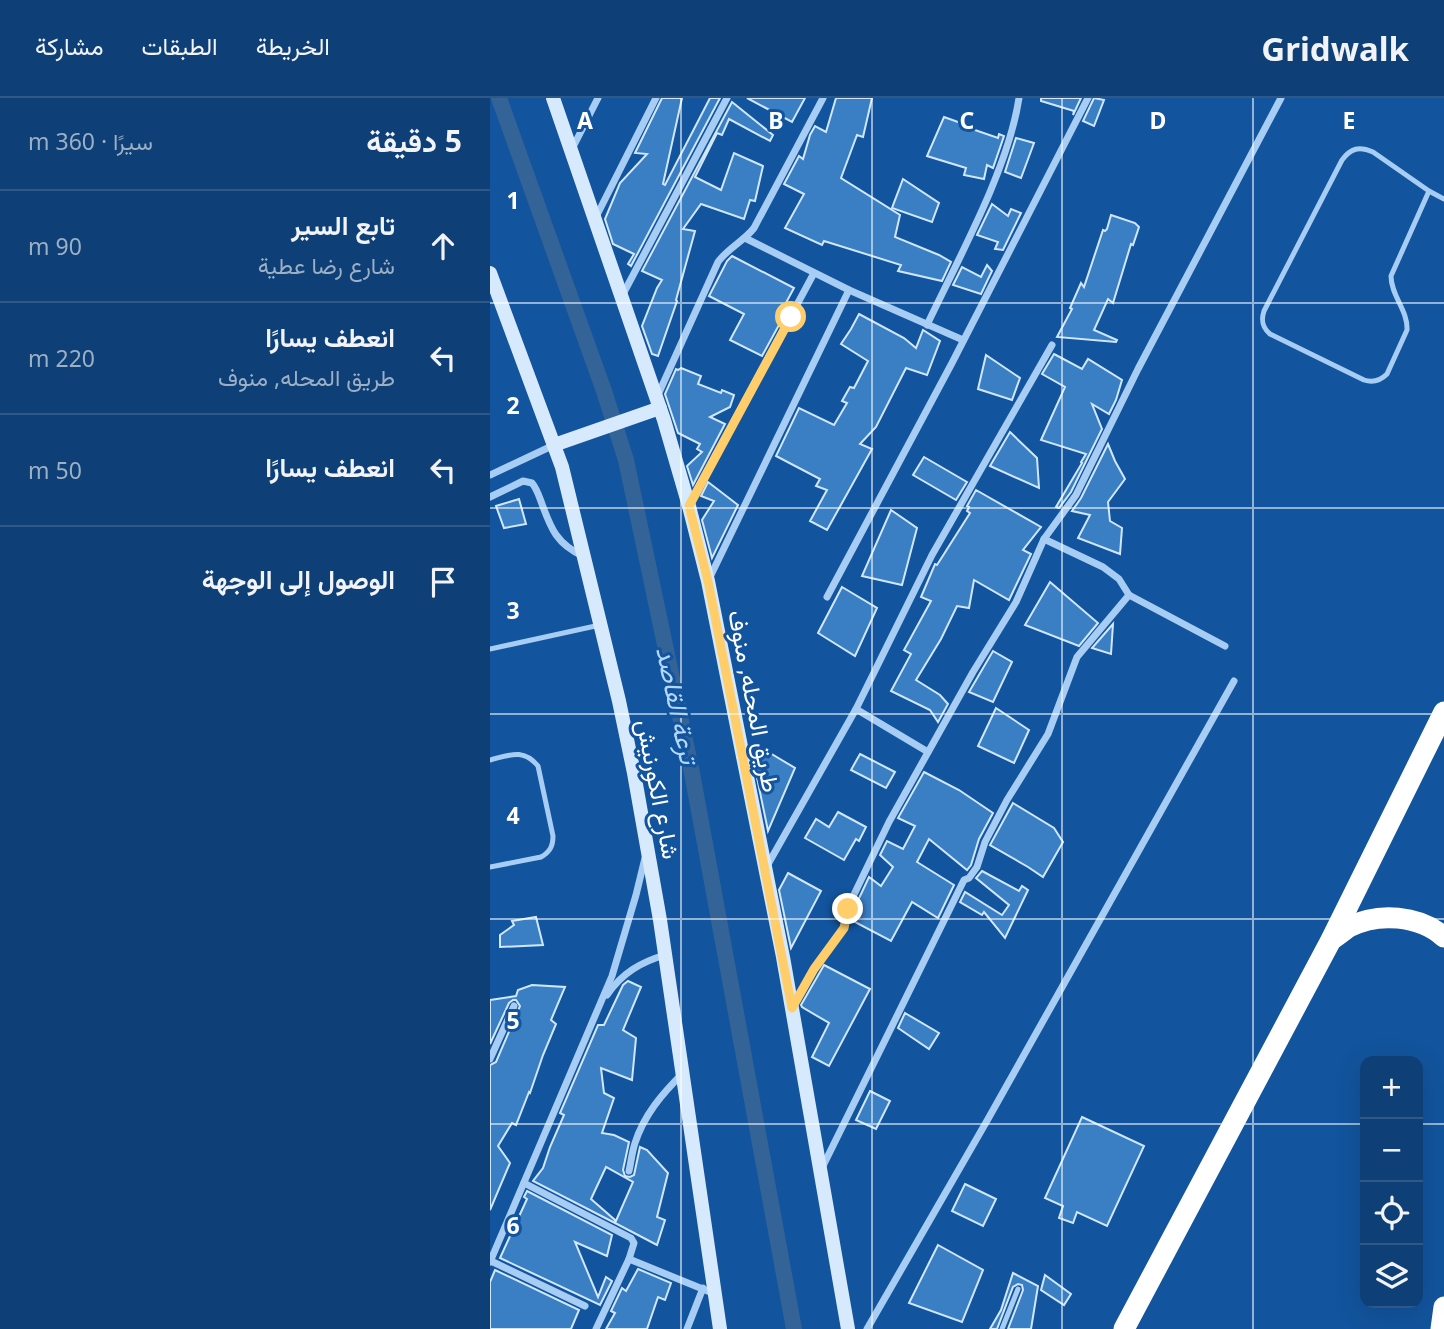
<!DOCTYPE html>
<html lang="ar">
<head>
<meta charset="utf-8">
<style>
  body { margin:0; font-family:"Noto Sans",Vazirmatn,sans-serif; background:#17467b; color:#f1f3f6; direction:rtl }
  .controls { position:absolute; right:21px; bottom:21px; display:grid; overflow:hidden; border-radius:14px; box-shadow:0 7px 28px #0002 }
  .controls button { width:63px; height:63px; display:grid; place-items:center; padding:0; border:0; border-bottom:2px solid #2e5888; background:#0e3f76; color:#f1f3f6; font:35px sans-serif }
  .stop { position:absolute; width:21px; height:21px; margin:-16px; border:5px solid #ffce6b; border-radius:50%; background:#fff }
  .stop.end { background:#ffce6b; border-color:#fff; box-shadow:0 2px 7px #0008 }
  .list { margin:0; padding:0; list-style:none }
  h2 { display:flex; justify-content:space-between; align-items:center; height:91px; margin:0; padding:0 28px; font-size:30px }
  h2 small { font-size:23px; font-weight:400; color:#9bafc5 }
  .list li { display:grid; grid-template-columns:46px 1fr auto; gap:21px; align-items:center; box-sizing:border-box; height:112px; padding:0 28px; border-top:2px solid #2e5888 }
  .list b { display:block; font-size:26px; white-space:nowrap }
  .list p { margin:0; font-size:23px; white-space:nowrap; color:#9bafc5 }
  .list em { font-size:23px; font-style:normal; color:#9bafc5 }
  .icon { flex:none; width:38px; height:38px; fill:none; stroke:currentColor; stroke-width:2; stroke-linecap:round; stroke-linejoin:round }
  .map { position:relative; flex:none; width:954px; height:1231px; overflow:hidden; direction:ltr }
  header { display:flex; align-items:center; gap:42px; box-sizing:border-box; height:98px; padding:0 35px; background:#0e3f76; border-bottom:2px solid #2e5888 }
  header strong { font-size:33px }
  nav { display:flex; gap:38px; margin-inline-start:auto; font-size:24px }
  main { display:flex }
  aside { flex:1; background:#0e3f76 }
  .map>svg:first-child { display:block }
</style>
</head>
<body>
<header>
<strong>Gridwalk</strong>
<nav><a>الخريطة</a><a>الطبقات</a><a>مشاركة</a></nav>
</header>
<main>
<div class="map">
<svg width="954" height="1231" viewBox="0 0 954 1231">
  <rect width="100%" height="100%" fill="#12549d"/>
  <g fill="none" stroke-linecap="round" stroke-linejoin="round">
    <!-- canal -->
    <polyline stroke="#346398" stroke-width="16" points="9,0 114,293 136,362 202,675 304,1231"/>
  </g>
  <!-- building -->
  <g fill="#3a7ec4" stroke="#d0e7fe" stroke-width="2">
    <polygon points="172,0 192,0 173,86 175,87 220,0 230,0 141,168 138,166 144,156 123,146 115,121 130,85 157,56 145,55"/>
    <polygon points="257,0 315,0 302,24"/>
    <polygon points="346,0 382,0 373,39 367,37 351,80 410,117 405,139 449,157 461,164 452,183 408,173 411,167 334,143 332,147 295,130 314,96 294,86 309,58 313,61 320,37 325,28 336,34"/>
    <polygon points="551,0 591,0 583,17 584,13 551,3"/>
    <polygon points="604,0 614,2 604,28 593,23"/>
    <polygon points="242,4 283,37 280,43 239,21 232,37 227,35 205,79 231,92 244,55 273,68 265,103 260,102 254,121 211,106 193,131 205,133 186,202 187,203 168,258 162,256 152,228 167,190 172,182 152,173"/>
    <polygon points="454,19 482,29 482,31 508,40 509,36 514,38 503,70 497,67 494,81 474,77 476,70 437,58"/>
    <polygon points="526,40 544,45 531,80 515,74"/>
    <polygon points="413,81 449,105 442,124 402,110"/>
    <polygon points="502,106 518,118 521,111 531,115 513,152 505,151 508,144 487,137"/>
    <polygon points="621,117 645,125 649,129 643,147 641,146 623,205 618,201 604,232 627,242 626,244 567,239 582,211 580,210 591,185 594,189 613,132 615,133 617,131"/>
    <polygon points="242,158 304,190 291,214 295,216 272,258 240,242 254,216 219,198 237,163"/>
    <polygon points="497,167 502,173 491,196 463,187 472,169 491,179"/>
    <polygon points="369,216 414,240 426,250 433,232 450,243 437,277 416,270 386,329 370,346 382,351 337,432 320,423 337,392 326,388 330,381 286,358 309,310 344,327 357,305 352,303 360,289 364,290 378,263 351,246 361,231"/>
    <polygon points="564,256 592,271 598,261 632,282 626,302 619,316 602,306 612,331 581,394 569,410 566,409 592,365 591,364 596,356 551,342 575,289 552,276"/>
    <polygon points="496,257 530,280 522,302 488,291"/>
    <polygon points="191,270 211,278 208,286 231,295 232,292 244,297 240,309 220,319 235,326 203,387 197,368 212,354 207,351 210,346 188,335 175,296 186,271 188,272"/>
    <polygon points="520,334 547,360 549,390 500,368"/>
    <polygon points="618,346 625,363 635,381 618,404 620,423 632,430 630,456 588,440 600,417 582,413 591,400"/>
    <polygon points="434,359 477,384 466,402 423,377"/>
    <polygon points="218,384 248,407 222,460 212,422 224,403 211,398"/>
    <polygon points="486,392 551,429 533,452 541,456 519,502 484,482 479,510 467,508 451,541 426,582 450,597 458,606 448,624 440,612 401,593 421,556 414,552 441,503 431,499 445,466 447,467 480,415 477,413 479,409 477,408"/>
    <polygon points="29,401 36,426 14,430 6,408"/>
    <polygon points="401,412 427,430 412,487 372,478"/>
    <polygon points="560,484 608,525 589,548 535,527"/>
    <polygon points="352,489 387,510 365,558 328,535"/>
    <polygon points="623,526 621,556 602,550"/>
    <polygon points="503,553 522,564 503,604 479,594"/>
    <polygon points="506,610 539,632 524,665 488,648"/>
    <polygon points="275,652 305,670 278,733 265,670"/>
    <polygon points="370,656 405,674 396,690 361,672"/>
    <polygon points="434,674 469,692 503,715 489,741 481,767 477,772 439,741 427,764 464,787 448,820 422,804 401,843 361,822 363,813 379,779 391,788 403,769 390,757 397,743 413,751 425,728 408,720"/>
    <polygon points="523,705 564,730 573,744 553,779 538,769 500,747"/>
    <polygon points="348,714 376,729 369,743 366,741 354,762 315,740 326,721 339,729"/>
    <polygon points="492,773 529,793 532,788 538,792 515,840 494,814 492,817 470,804 475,794 512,817 519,807 486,780"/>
    <polygon points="298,775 331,793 301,850 289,792"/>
    <polygon points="46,819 53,847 10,849 10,837 24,827 22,823"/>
    <polygon points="334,867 380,891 339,968 322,959 339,925 312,909 311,907"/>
    <polygon points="138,883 151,889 133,932 146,940 142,982 111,970 114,995 124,1000 112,1035 124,1037 139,1044 133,1072 135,1078 140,1079 144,1077 150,1049 157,1052 178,1075 167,1119 175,1122 167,1147 125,1125 143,1084 116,1069 101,1101 125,1122 125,1125 43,1083 53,1070 60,1049 74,1017 70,1015 108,927 114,927 133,887"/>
    <polygon points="42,887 75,889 61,922 66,926 53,957 40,995 39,994 26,1027 22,1025 8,1048 20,1065 0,1112 0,967 6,964 30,908 26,902 23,902 19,905 0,946 0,902 26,898 28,892"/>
    <polygon points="415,915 449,935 439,951 408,930"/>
    <polygon points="380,993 400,1003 386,1031 366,1022"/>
    <polygon points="592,1019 654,1048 617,1128 587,1114 583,1125 569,1120 573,1108 555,1100"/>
    <polygon points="475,1086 506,1101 493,1128 462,1113"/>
    <polygon points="37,1093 122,1137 117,1158 85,1144 108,1199 116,1179 122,1183 110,1207 10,1160 37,1101 34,1099"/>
    <polygon points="448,1147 493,1172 472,1224 419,1205"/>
    <polygon points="148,1171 181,1185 175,1202 168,1199 157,1231 116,1231 125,1215 121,1213 132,1190 136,1193"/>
    <polygon points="5,1172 89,1212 81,1231 0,1231 0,1184"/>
    <polygon points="523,1175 548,1188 541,1231 518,1231 533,1192 532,1187 528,1186 523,1189 507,1231 500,1231 511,1212"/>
    <polygon points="555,1177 581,1196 574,1207 551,1192"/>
  </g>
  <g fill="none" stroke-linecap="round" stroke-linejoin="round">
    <!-- lane -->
    <g stroke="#a7cdf4" stroke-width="5">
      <path d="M939,93L901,178C901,198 918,212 917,232L897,276C890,283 883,285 874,282L780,236C772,229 771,222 774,213L852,62C861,50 869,48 883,54L939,93L954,101"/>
      <polyline points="0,551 110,527"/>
      <path d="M0,662C20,657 33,650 48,668L63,738C63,748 60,754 51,759L0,769"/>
      <polyline points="512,1231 528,1191"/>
    </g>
    <!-- street -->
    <g stroke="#a7cdf4" stroke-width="7">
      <polyline points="82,51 108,0"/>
      <polyline points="106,119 166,0"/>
      <polyline points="255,140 359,192 473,242"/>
      <polyline points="132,198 237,0"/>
      <path d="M437,227C458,183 481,139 500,94C513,63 524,33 529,0"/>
      <path d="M167,299L228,164C238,150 254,143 264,130L333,0"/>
      <polyline points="0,377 64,347"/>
      <path d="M0,399L33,383L42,385C47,391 49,398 52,406C61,431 67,446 93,458"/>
      <polyline points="199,407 324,175"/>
      <polyline points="554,441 613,469 629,481 639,497 735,548"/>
      <polyline points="220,479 359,192"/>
      <polyline points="337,499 462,265 598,0"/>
      <polyline points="366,611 438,654"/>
      <polyline points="277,768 366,611 442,457 562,247"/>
      <path d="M117,897C132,875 151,864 175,857"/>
      <polyline points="304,907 324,871 354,830 357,811 399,724 483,574 526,504 554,441 586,397 648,271 791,0"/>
      <polyline points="0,961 24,908"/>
      <polyline points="332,1070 474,782 479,780 487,769 495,744 517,702 558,636 587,559 639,497"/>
      <path d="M139,1073C141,1064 142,1054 145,1045C154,1017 172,996 193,975"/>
      <polyline points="34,1085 141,1140 144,1145 139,1161 106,1231"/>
      <polyline points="139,1161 225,1196"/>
      <polyline points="1,1163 95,1208"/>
      <polyline points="0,1164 122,878 146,797 155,760"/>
      <polyline points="197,1231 213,1190"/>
      <polyline points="377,1231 498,1021 744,583"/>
    </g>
    <!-- secondary -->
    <g stroke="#d7e9fd" stroke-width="14">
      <polyline points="63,0 174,322 199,408 218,483 293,859 358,1231"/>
      <polyline points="0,175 72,369 129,603 144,675 170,822 230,1231"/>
      <polyline points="64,347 170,310"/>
    </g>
    <!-- highway -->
    <g stroke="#fff" stroke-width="21">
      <path d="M841,842C847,838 853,833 859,829C888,814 929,817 954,839"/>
      <polyline points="634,1231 841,842 954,614"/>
      <polyline points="951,1231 954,1209"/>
    </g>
  </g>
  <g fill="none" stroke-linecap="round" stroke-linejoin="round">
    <!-- route -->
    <polyline stroke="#ffce6b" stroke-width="9" points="301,219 199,408 218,483 302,910 324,871 354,830 358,811"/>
  </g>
  <!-- grid -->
  <path fill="none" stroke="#fff" stroke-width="2" stroke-opacity="0.55" d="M191,0V1231M382,0V1231M572,0V1231M763,0V1231M0,205H954M0,410H954M0,616H954M0,821H954M0,1026H875M928,1026H954"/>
  <g text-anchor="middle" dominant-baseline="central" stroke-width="6" stroke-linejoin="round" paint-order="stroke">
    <!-- street labels -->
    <g font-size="24" fill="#fff" stroke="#12549d">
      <text transform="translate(265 603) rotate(79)">طريق المحله, منوف</text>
      <text transform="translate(169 691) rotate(79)">شارع الكورنيش</text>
    </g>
    <!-- water labels -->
    <g font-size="26" font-style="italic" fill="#b4d7fb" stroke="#12549d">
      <text transform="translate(188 607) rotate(78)">ترعة القاصد</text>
    </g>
  </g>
  <g font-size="23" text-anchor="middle" font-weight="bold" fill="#fff" stroke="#12549d" stroke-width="6" stroke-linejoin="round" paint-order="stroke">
    <text x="95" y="31">A</text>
    <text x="286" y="31">B</text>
    <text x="477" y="31">C</text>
    <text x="668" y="31">D</text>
    <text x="859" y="31">E</text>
    <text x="23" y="111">1</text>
    <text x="23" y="316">2</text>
    <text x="23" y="521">3</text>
    <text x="23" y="726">4</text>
    <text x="23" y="931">5</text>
    <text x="23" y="1136">6</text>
  </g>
</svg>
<div class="controls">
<button>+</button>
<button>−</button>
<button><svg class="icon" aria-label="locate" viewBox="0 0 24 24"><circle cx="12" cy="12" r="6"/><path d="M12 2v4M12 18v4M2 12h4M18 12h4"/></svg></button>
<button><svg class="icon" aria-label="layers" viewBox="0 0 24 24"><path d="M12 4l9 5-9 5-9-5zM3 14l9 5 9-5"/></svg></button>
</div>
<div class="stop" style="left:301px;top:219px"></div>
<div class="stop end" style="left:358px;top:811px"></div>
</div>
<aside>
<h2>5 دقيقة<small>سيرًا · 360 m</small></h2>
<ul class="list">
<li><svg class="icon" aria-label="ahead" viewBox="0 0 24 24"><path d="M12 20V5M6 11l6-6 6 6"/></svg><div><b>تابع السير</b><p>شارع رضا عطية</p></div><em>90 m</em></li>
<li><svg class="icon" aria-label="left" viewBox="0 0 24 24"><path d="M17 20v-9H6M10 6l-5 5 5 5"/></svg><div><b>انعطف يسارًا</b><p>طريق المحله, منوف</p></div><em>220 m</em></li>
<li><svg class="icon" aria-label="left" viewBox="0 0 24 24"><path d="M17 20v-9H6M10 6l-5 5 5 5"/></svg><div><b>انعطف يسارًا</b></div><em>50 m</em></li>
<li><svg class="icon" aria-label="arrive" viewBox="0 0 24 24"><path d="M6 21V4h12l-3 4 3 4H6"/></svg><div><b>الوصول إلى الوجهة</b></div></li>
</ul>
</aside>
</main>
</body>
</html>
